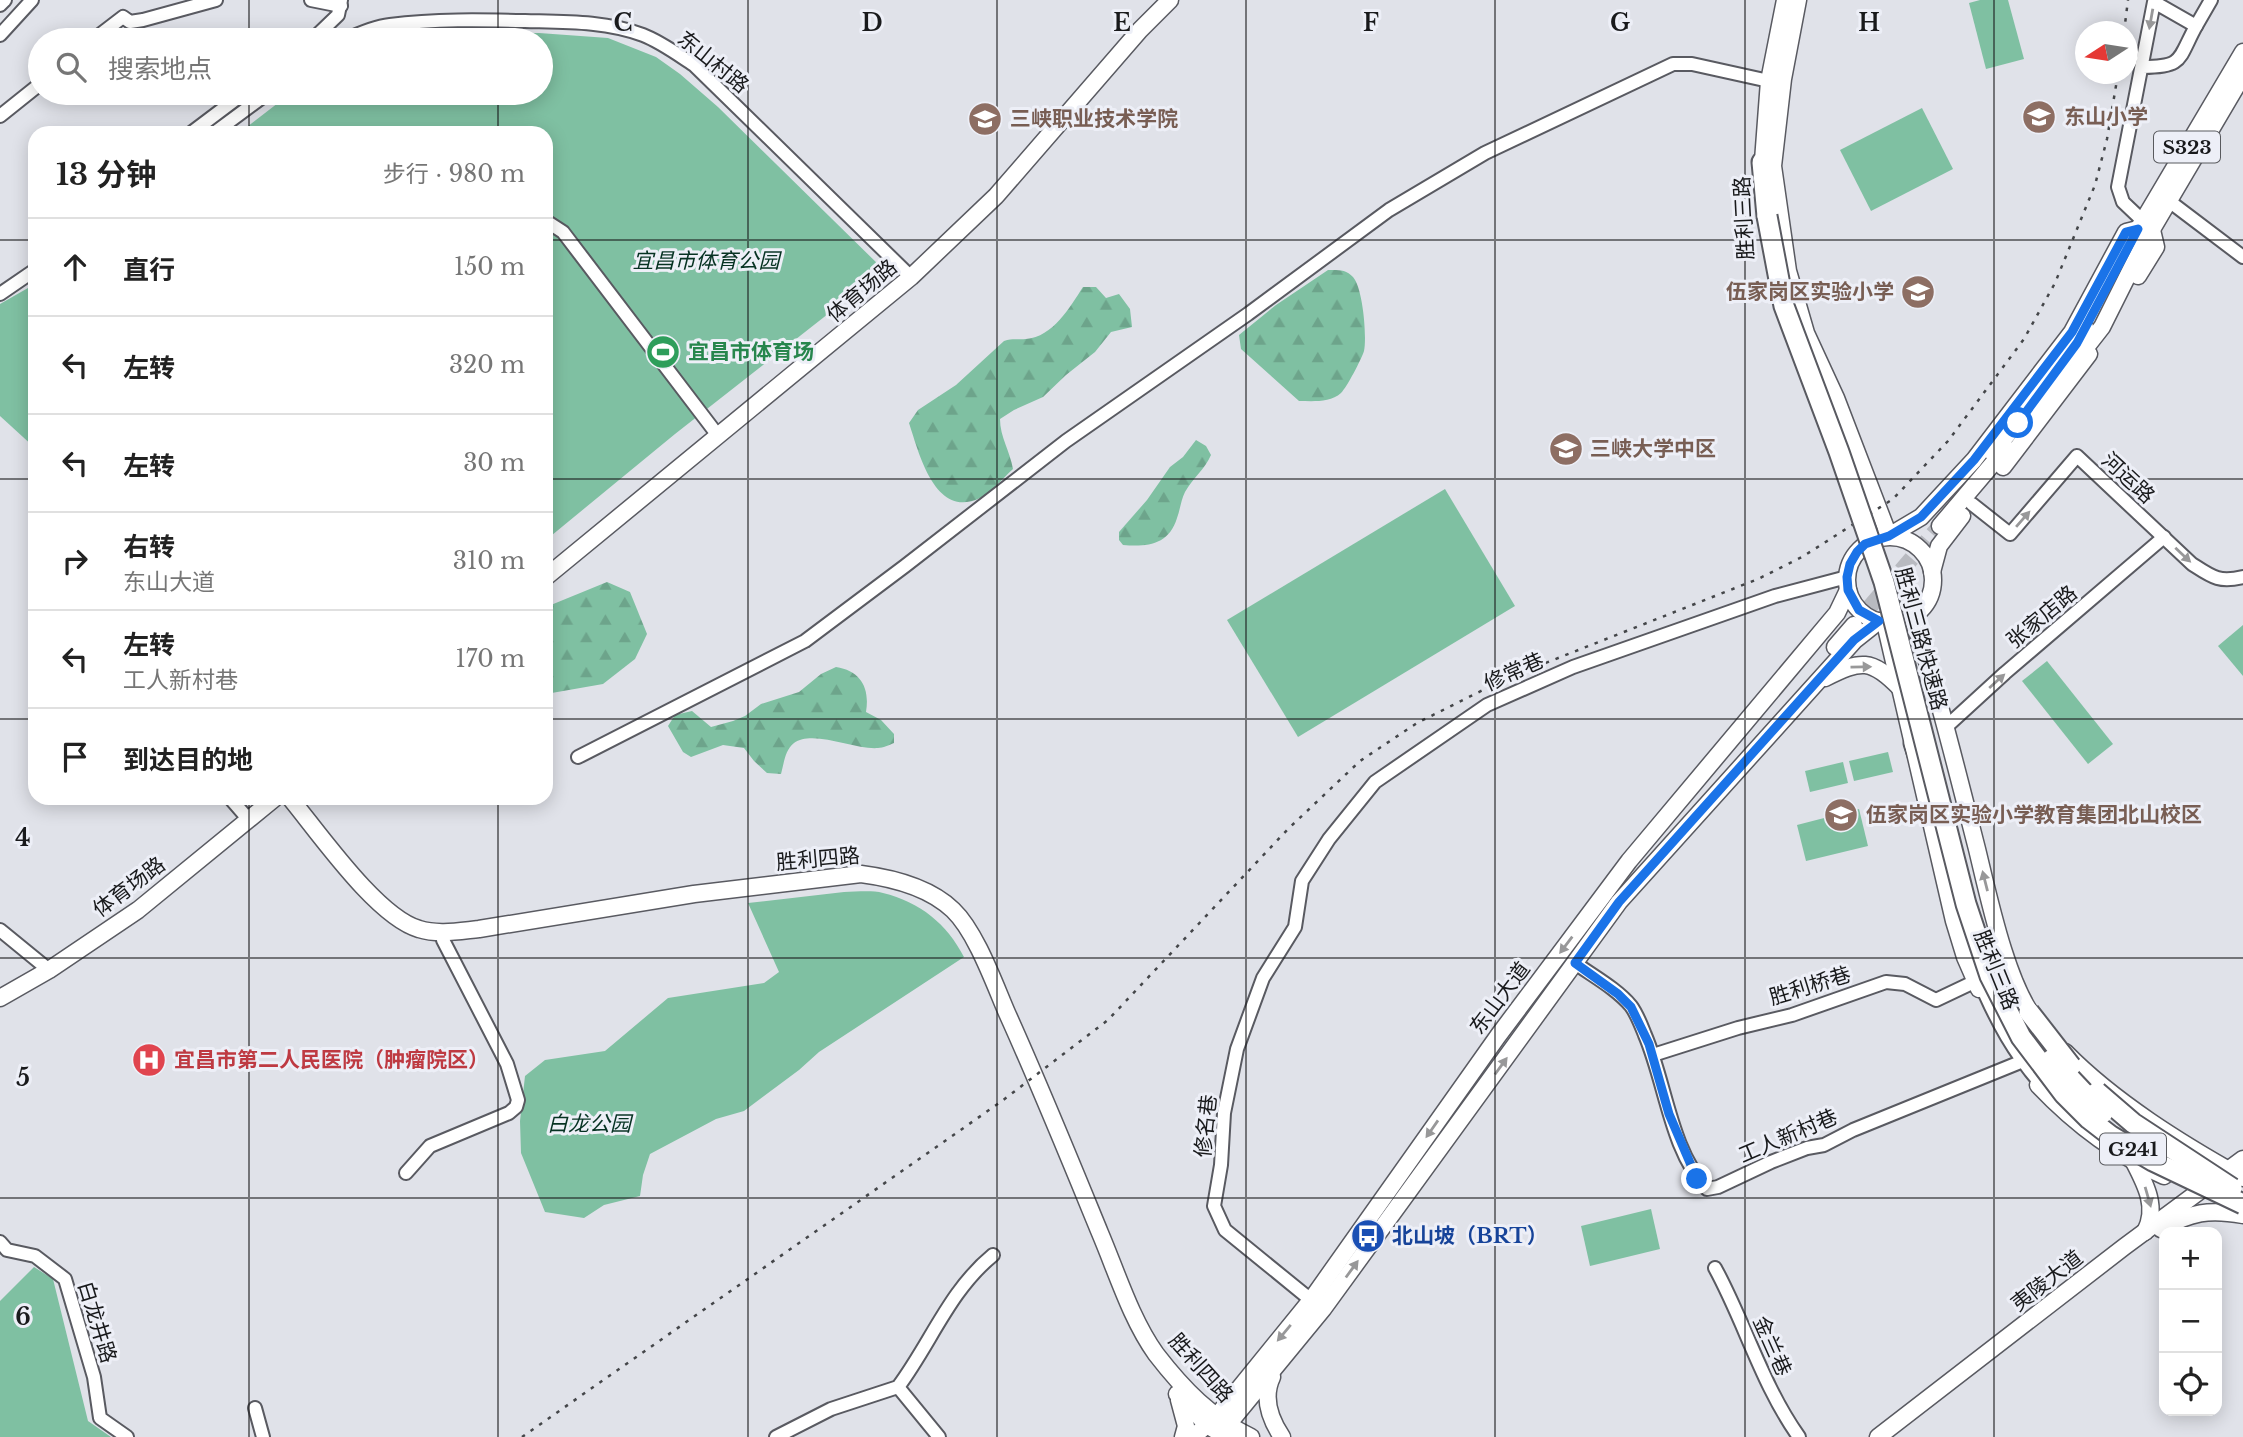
<!DOCTYPE html>
<html lang="zh">
<head>
<meta charset="utf-8">
<style>
  body { margin:0; font-family:"Libre Baskerville","Noto Sans SC",serif; background:#f2f2f2; color:#222 }
  .controls { position:absolute; right:21px; bottom:21px; display:grid; overflow:hidden; border-radius:14px; box-shadow:0 4px 18px #0003 }
  .controls button { width:63px; height:63px; display:grid; place-items:center; padding:0; border:0; border-bottom:2px solid #e0e0e0; background:#fff; color:#222; font:35px sans-serif }
  .compass { position:absolute; left:2075px; top:21px; width:63px; height:63px; border-radius:50%; background:#fff; box-shadow:0 4px 18px #0003; rotate:258deg }
  .stop { position:absolute; width:21px; height:21px; margin:-16px; border:5px solid #1a73e8; border-radius:50%; background:#fff }
  .stop.end { background:#1a73e8; border-color:#fff; box-shadow:0 2px 7px #0008 }
  .list { margin:0; padding:0; list-style:none }
  h2 { display:flex; justify-content:space-between; align-items:center; height:91px; margin:0; padding:0 28px; font-size:30px }
  h2 small { font-size:23px; font-weight:400; color:#767676 }
  .list li { display:grid; grid-template-columns:46px 1fr auto; gap:21px; align-items:center; box-sizing:border-box; height:98px; padding:0 28px; border-top:2px solid #e0e0e0 }
  .list b { display:block; font-size:26px; white-space:nowrap }
  .list p { margin:0; font-size:23px; white-space:nowrap; color:#767676 }
  .list em { font-size:23px; font-style:normal; color:#767676 }
  .icon { flex:none; width:38px; height:38px; fill:none; stroke:currentColor; stroke-width:2; stroke-linecap:round; stroke-linejoin:round }
  .map { position:relative; flex:none; width:2243px; height:1437px; overflow:hidden }
  .search { position:absolute; background:#fff; box-shadow:0 4px 18px #0003; left:28px; top:28px; width:525px; height:77px; display:flex; align-items:center; gap:18px; box-sizing:border-box; padding:0 24px; border-radius:38px; color:#767676; font-size:26px }
  .panel { position:absolute; background:#fff; box-shadow:0 4px 18px #0003; left:28px; top:126px; width:525px; height:679px; border-radius:21px }
  .map>svg:first-child { display:block }
</style>
</head>
<body>
<div class="map">
<svg width="2243" height="1437" viewBox="0 0 2243 1437">
  <defs>
    <pattern id="forest-firs" width="22" height="20" patternUnits="userSpaceOnUse" patternTransform="scale(1.75)"><rect width="22" height="20" fill="#7fc0a2"/><path d="M5 1l3.5 6h-7zM16 11l3.5 6h-7z" fill="#6da48b"/></pattern>
  </defs>
  <rect width="100%" height="100%" fill="#e0e2e9"/>
  <!-- forest -->
  <g fill="url(#forest-firs)">
    <path d="M1328,270C1337,270 1346,269 1353,277C1363,288 1367,337 1364,351C1361,360 1347,387 1341,393C1330,403 1312,401 1299,401L1241,349L1239,335L1276,305Z"/>
    <path d="M1083,287H1096L1106,298L1119,294L1130,309L1132,327L1111,332L1095,352L1066,375L1043,397L1014,410L1000,419C1000,437 1010,451 1013,469C1003,478 992,492 980,498C935,520 919,453 909,423L918,410L956,385L1004,341C1013,338 1018,340 1026,339C1053,337 1070,307 1083,287Z"/>
    <path d="M1196,440L1206,446L1211,455C1205,469 1193,478 1185,492C1181,500 1180,510 1177,518C1169,545 1147,547 1123,545L1119,540V532L1147,500L1170,467L1183,457Z"/>
    <polygon points="607,582 630,592 647,634 635,659 603,684 546,694 546,607"/>
    <path d="M836,667C861,671 870,688 866,712L881,720L894,734V743C889,745 883,748 878,748C855,750 813,729 794,743C785,750 784,763 781,774L767,773L754,761L744,748L723,745L691,757L683,752L668,726L675,715L692,711L711,727L733,721L745,716L761,704L799,692L821,674Z"/>
  </g>
  <!-- green -->
  <g fill="#7fc0a2">
    <polygon points="1980,0 2008,0 2024,59 1986,69 1969,3"/>
    <polygon points="539,33 608,38 656,57 680,74 718,107 884,270 675,434 546,540 546,133 239,133 291,93 541,93 541,40 369,40 383,35"/>
    <polygon points="1922,108 1953,169 1871,211 1840,150"/>
    <polygon points="35,284 35,448 0,416 0,304"/>
    <polygon points="1445,489 1515,606 1298,737 1227,620"/>
    <polygon points="2243,625 2243,676 2218,646"/>
    <polygon points="2047,661 2113,744 2088,764 2022,681"/>
    <polygon points="1888,752 1893,772 1854,781 1849,761"/>
    <polygon points="1843,762 1848,783 1810,792 1805,771"/>
    <polygon points="1859,809 1868,846 1806,861 1797,825"/>
    <path d="M844,892C856,892 871,890 883,893C920,902 947,924 964,957L819,1052L799,1070L744,1111L716,1119L650,1154L643,1175L640,1196L604,1205L584,1218L545,1212L521,1153L520,1121L525,1076L545,1060L605,1051L668,998L764,983L779,972L748,903Z"/>
    <polygon points="1651,1209 1660,1249 1590,1266 1581,1226"/>
    <polygon points="34,1267 53,1279 88,1421 111,1437 0,1437 0,1301"/>
  </g>
  <g fill="none" stroke-linecap="round" stroke-linejoin="round">
    <!-- major-tunnel -->
    <polyline stroke="#b8bac0" stroke-width="16" stroke-dasharray="16 8" stroke-linecap="butt" points="1854,625 1940,526"/>
    <!-- minor casing -->
    <g stroke="#595a61" stroke-width="16">
      <g id="minor">
        <polyline points="311,0 341,6"/>
        <polyline points="0,5 5,0"/>
        <polyline points="2196,26 2211,0"/>
        <polyline points="0,35 32,0"/>
        <polyline points="93,40 123,17 130,22 143,20 216,0"/>
        <polyline points="312,40 338,15 341,0"/>
        <path d="M345,40C360,33 374,27 390,25C435,19 481,20 525,21C564,22 606,21 643,35C661,42 677,54 694,65L911,277"/>
        <polyline points="0,116 40,84"/>
        <polyline points="191,133 244,93"/>
        <polyline points="214,133 268,93"/>
        <polyline points="2169,201 2243,257"/>
        <polyline points="546,221 563,232 713,429"/>
        <path d="M2143,221L2123,202L2118,187L2154,2L2196,26C2178,59 2184,67 2143,67"/>
        <polyline points="0,294 35,270"/>
        <path d="M1972,504L2010,534L2077,456L2192,564C2212,577 2219,583 2243,577"/>
        <polyline points="1946,727 2005,673 2164,537"/>
        <polyline points="578,757 805,641 905,566 1066,441 1248,314 1389,210 1485,153 1673,64 1692,64 1769,81"/>
        <polyline points="230,798 243,813"/>
        <polyline points="0,930 49,970"/>
        <path d="M1575,963C1593,976 1617,989 1631,1006C1637,1014 1641,1025 1645,1035C1666,1084 1670,1149 1707,1189L1718,1187L1771,1162L1807,1148L1824,1145L1853,1130L2018,1063"/>
        <polyline points="1653,1055 1738,1028 1792,1015 1886,982 1905,984 1936,1000 1976,981"/>
        <polyline points="406,1173 430,1146 509,1113 516,1107 518,1100 507,1064 443,940"/>
        <polyline points="0,1242 7,1250 35,1256 65,1279 94,1377 100,1418 127,1437"/>
        <path d="M1715,1268C1745,1323 1762,1385 1799,1437"/>
        <polyline points="1311,1300 1225,1230 1214,1206 1221,1165 1224,1113 1237,1049 1263,978 1295,927 1302,881 1329,839 1375,782 1487,705 1573,667 1775,596 1847,577"/>
        <polyline points="898,1387 939,1437"/>
        <polyline points="255,1408 263,1437"/>
        <path d="M776,1437L831,1409L898,1387C931,1343 949,1291 993,1255"/>
      </g>
    </g>
    <!-- major casing -->
    <g stroke="#595a61" stroke-width="19">
      <g id="major">
        <polyline points="1798,0 1783,79 1773,166 1788,271 1806,333 1836,398 1889,536 1921,517 1974,460 2072,332 2126,232 2138,229"/>
        <polyline points="1762,174 1769,81 1785,0"/>
        <polyline points="2134,236 2243,52"/>
        <polyline points="2138,276 2156,247 2152,230"/>
        <polyline points="2077,359 2102,327 2144,243 2243,75"/>
        <path d="M1992,452C2026,414 2061,372 2085,327"/>
        <polyline points="2003,467 2089,354"/>
        <polyline points="1940,526 2006,448"/>
        <circle cx="1890" cy="580" r="43"/>
        <polyline points="1932,572 1939,546 1962,516"/>
        <polyline points="546,577 911,277 996,196 1140,30 1170,0"/>
        <path d="M1913,616C1938,693 1957,771 1977,849C1988,894 2007,986 2036,1020"/>
        <polyline points="1885,623 1954,921 1965,957 1979,989"/>
        <polyline points="1835,647 1854,625"/>
        <path d="M1825,678C1861,660 1871,658 1900,688"/>
        <path d="M290,798C319,833 377,917 419,929C438,935 459,931 479,929L694,894L861,874C892,878 929,887 953,910C976,932 994,983 1007,1013C1040,1086 1070,1160 1100,1233C1117,1273 1131,1319 1156,1354C1183,1389 1211,1418 1251,1437"/>
        <polyline points="0,998 49,970 138,910 275,798"/>
        <path d="M2065,1052C2114,1102 2182,1144 2243,1178"/>
        <path d="M2038,1085C2074,1123 2116,1155 2164,1176"/>
        <path d="M2134,1162C2146,1185 2158,1208 2145,1232"/>
        <path d="M2161,1229C2191,1212 2209,1209 2243,1215"/>
        <path d="M1272,1377C1262,1398 1270,1419 1282,1437"/>
        <polyline points="1177,1394 1207,1425 1226,1437"/>
        <polyline points="1179,1400 1186,1426 1183,1437"/>
        <polyline points="1221,1433 1323,1309 1619,902 1855,640 1879,621"/>
        <polyline points="1193,1437 1216,1417 1311,1300 1498,1036 1629,861 1837,613 1848,590"/>
        <polyline points="1878,1437 2124,1247 2243,1159"/>
      </g>
    </g>
    <!-- highway casing -->
    <g stroke="#595a61" stroke-width="23">
      <g id="highway">
        <polyline points="1762,162 1767,216"/>
        <polyline points="1914,743 1926,779"/>
        <path d="M1980,973C1999,1019 2017,1053 2051,1090"/>
      </g>
    </g>
    <!-- minor -->
    <use href="#minor" stroke="#fff" stroke-width="12"/>
    <!-- major -->
    <use href="#major" stroke="#fff" stroke-width="16"/>
    <!-- highway -->
    <use href="#highway" stroke="#fff" stroke-width="19"/>
    <!-- rail -->
    <g stroke="#444649" stroke-width="2.5" stroke-dasharray="3.5 7" stroke-linecap="butt">
      <polyline points="2124,32 2128,0"/>
      <polyline points="522,1437 1002,1101 1108,1020 1288,829 1360,761 1417,723 1505,679 1758,579 1802,557 1893,499 1948,441 2024,339 2055,283 2095,185 2107,139 2118,74"/>
    </g>
    <!-- highway-bridge casing -->
    <g stroke="#595a61" stroke-width="23" stroke-linecap="butt">
      <g id="highway-bridge">
        <polyline points="1767,216 1784,306 1839,452 1884,582 1966,904 1990,976 2021,1037 2064,1094 2089,1119 2111,1136 2153,1161 2243,1204"/>
        <polyline points="2029,1012 2071,1066"/>
        <polyline points="2052,1059 2103,1113"/>
        <polyline points="2097,1092 2133,1123 2232,1188"/>
      </g>
    </g>
    <!-- highway-bridge -->
    <use href="#highway-bridge" stroke="#fff" stroke-width="19"/>
  </g>
  <!-- one-way arrows -->
  <defs><path id="oneway-solid" d="M-6-.8H1V-3.2L6.5 0L1 3.2V.8H-6Z" transform="scale(1.75)"/></defs>
  <g fill="#989899">
    <use href="#oneway-solid" transform="translate(2151 19) rotate(100)"/>
    <use href="#oneway-solid" transform="translate(2023 519) rotate(-49)"/>
    <use href="#oneway-solid" transform="translate(2183 555) rotate(43)"/>
    <use href="#oneway-solid" transform="translate(1861 667) rotate(-1)"/>
    <use href="#oneway-solid" transform="translate(1997 681) rotate(-42)"/>
    <use href="#oneway-solid" transform="translate(1985 881) rotate(-104)"/>
    <use href="#oneway-solid" transform="translate(1566 945) rotate(127)"/>
    <use href="#oneway-solid" transform="translate(1501 1066) rotate(-54)"/>
    <use href="#oneway-solid" transform="translate(1432 1129) rotate(125)"/>
    <use href="#oneway-solid" transform="translate(2148 1197) rotate(74)"/>
    <use href="#oneway-solid" transform="translate(1352 1269) rotate(-54)"/>
    <use href="#oneway-solid" transform="translate(1284 1333) rotate(130)"/>
  </g>
  <g fill="none" stroke-linecap="round" stroke-linejoin="round">
    <!-- route -->
    <polyline stroke="#1a73e8" stroke-width="9" points="1697,1179 1669,1114 1649,1044 1631,1007 1618,994 1575,963 1619,902 1854,640 1879,621 1859,610 1848,590 1847,577 1850,564 1857,552 1865,544 1889,536 1921,517 1974,460 2072,332 2126,232 2138,229 2077,343 2018,423"/>
  </g>
  <!-- grid -->
  <path fill="none" stroke="#191a1c" stroke-width="2" stroke-opacity="0.55" d="M249,0V40M498,0V40M748,0V1437M997,0V1437M1246,0V1437M1495,0V1437M1745,0V1437M1994,0V1437M249,93V133M498,93V133M0,240H35M546,240H2243M0,479H35M546,479H2243M0,719H35M546,719H2243M249,798V1437M498,798V1437M0,958H2243M0,1198H2243"/>
  <!-- icons -->
  <defs>
    <g id="school-disc" transform="scale(1.75)"><circle r="9.5" fill="#8d6e63" stroke="#edeff7"/><path d="M0-5L7-2L0 1L-7-2ZM-4 1L0 2.5L4 1V4Q0 6-4 4Z" fill="#fff"/></g>
    <g id="university-disc" transform="scale(1.75)"><circle r="9.5" fill="#8d6e63" stroke="#edeff7"/><path d="M0-5L7-2L0 1L-7-2ZM-4 1L0 2.5L4 1V4Q0 6-4 4Z" fill="#fff"/></g>
    <g id="stadium-disc" transform="scale(1.75)"><circle r="9.5" fill="#2e9e5b" stroke="#edeff7"/><path d="M0-5a6.5 5 0 1 0 0 10a6.5 5 0 1 0 0-10ZM-3.5-1.8h7v3.6h-7Z" fill="#fff"/></g>
    <g id="hospital-disc" transform="scale(1.75)"><circle r="9.5" fill="#e0444e" stroke="#edeff7"/><path d="M-5-5h3v3.5h4V-5h3V5h-3V1.5h-4V5h-3Z" fill="#fff"/></g>
    <g id="bus-disc" transform="scale(1.75)"><circle r="9.5" fill="#1a4fb4" stroke="#edeff7"/><path d="M-5-6H5V4H4V6H2V4H-2V6H-4V4H-5ZM-3.5-4V0h7V-4ZM-3.5 1.2v1.5H-2V1.2ZM2 1.2v1.5H3.5V1.2Z" fill="#fff"/></g>
  </defs>
  <g fill-rule="evenodd">
    <use href="#school-disc" x="2039" y="117"/>
    <use href="#university-disc" x="985" y="119"/>
    <use href="#school-disc" x="1918" y="292"/>
    <use href="#stadium-disc" x="663" y="352"/>
    <use href="#school-disc" x="1566" y="449"/>
    <use href="#school-disc" x="1841" y="815"/>
    <use href="#hospital-disc" x="149" y="1060"/>
    <use href="#bus-disc" x="1368" y="1236"/>
  </g>
  <g text-anchor="middle" dominant-baseline="central" stroke-width="6" stroke-linejoin="round" paint-order="stroke">
    <!-- shield labels -->
    <g fill="#edeff7" stroke="#595a5e" stroke-width="2">
      <rect x="2154" y="131.5" width="66" height="31" rx="5"/>
      <rect x="2100" y="1133.5" width="66" height="31" rx="5"/>
    </g>
    <g font-size="19" font-weight="bold" fill="#191a1c">
      <text x="2187" y="147">S323</text>
      <text x="2133" y="1149">G241</text>
    </g>
    <!-- street labels -->
    <g font-size="21" fill="#191a1c" stroke="#edeff7">
      <text transform="translate(713 62) rotate(39)">东山村路</text>
      <text transform="translate(1744 218) rotate(-93)">胜利三路</text>
      <text transform="translate(862 291) rotate(-40)">体育场路</text>
      <text transform="translate(2128 478) rotate(43)">河运路</text>
      <text transform="translate(2042 617) rotate(-40)">张家店路</text>
      <text transform="translate(1921 639) rotate(75)">胜利三路快速路</text>
      <text transform="translate(1514 672) rotate(-24)">修常巷</text>
      <text transform="translate(818 859) rotate(-5)">胜利四路</text>
      <text transform="translate(129 887) rotate(-37)">体育场路</text>
      <text transform="translate(1996 970) rotate(68)">胜利三路</text>
      <text transform="translate(1810 986) rotate(-17)">胜利桥巷</text>
      <text transform="translate(1500 998) rotate(-53)">东山大道</text>
      <text transform="translate(1206 1126) rotate(-84)">修名巷</text>
      <text transform="translate(1788 1136) rotate(-23)">工人新村巷</text>
      <text transform="translate(2047 1281) rotate(-38)">夷陵大道</text>
      <text transform="translate(97 1322) rotate(73)">白龙井路</text>
      <text transform="translate(1772 1346) rotate(66)">金兰巷</text>
      <text transform="translate(1201 1368) rotate(48)">胜利四路</text>
    </g>
    <!-- education labels -->
    <g font-size="21" font-weight="bold" fill="#785e54" stroke="#edeff7" text-anchor="start">
      <text x="2064" y="117">东山小学</text>
      <text x="1010" y="119">三峡职业技术学院</text>
      <text x="1894" y="292" text-anchor="end">伍家岗区实验小学</text>
      <text x="1590" y="449">三峡大学中区</text>
      <text x="1866" y="815">伍家岗区实验小学教育集团北山校区</text>
    </g>
    <!-- park labels -->
    <g font-size="21" font-style="italic" fill="#063222" stroke="#edeff7">
      <text x="706" y="261">宜昌市体育公园</text>
      <text x="589" y="1124">白龙公园</text>
    </g>
    <!-- leisure labels -->
    <g font-size="21" font-weight="bold" fill="#27864d" stroke="#edeff7" text-anchor="start">
      <text x="688" y="352">宜昌市体育场</text>
    </g>
    <!-- health labels -->
    <g font-size="21" font-weight="bold" fill="#be3a42" stroke="#edeff7" text-anchor="start">
      <text x="174" y="1060">宜昌市第二人民医院（肿瘤院区）</text>
    </g>
    <!-- transit labels -->
    <g font-size="21" font-weight="bold" fill="#164399" stroke="#edeff7" text-anchor="start">
      <text x="1392" y="1236">北山坡（BRT）</text>
    </g>
  </g>
  <g font-size="23" text-anchor="middle" font-weight="bold" fill="#191a1c" stroke="#edeff7" stroke-width="6" stroke-linejoin="round" paint-order="stroke">
    <text x="623" y="31">C</text>
    <text x="872" y="31">D</text>
    <text x="1122" y="31">E</text>
    <text x="1371" y="31">F</text>
    <text x="1620" y="31">G</text>
    <text x="1869" y="31">H</text>
    <text x="23" y="846">4</text>
    <text x="23" y="1086">5</text>
    <text x="23" y="1325">6</text>
  </g>
</svg>
<div class="controls">
<button>+</button>
<button>−</button>
<button><svg class="icon" aria-label="locate" viewBox="0 0 24 24"><circle cx="12" cy="12" r="6"/><path d="M12 2v4M12 18v4M2 12h4M18 12h4"/></svg></button>
</div>
<svg class="compass" viewBox="-18 -18 36 36"><path d="M0-13l5 13h-10z" fill="#e53935"/><path d="M0 13l5-13h-10z" fill="#767676"/></svg>
<div class="stop" style="left:2018px;top:423px"></div>
<div class="stop end" style="left:1697px;top:1179px"></div>
<div class="search"><svg class="icon" aria-label="search" viewBox="0 0 24 24"><circle cx="10" cy="10" r="6"/><path d="M15 15l6 6"/></svg>搜索地点</div>
<section class="panel">
<h2>13 分钟<small>步行 · 980 m</small></h2>
<ul class="list">
<li><svg class="icon" aria-label="ahead" viewBox="0 0 24 24"><path d="M12 20V5M6 11l6-6 6 6"/></svg><div><b>直行</b></div><em>150 m</em></li>
<li><svg class="icon" aria-label="left" viewBox="0 0 24 24"><path d="M17 20v-9H6M10 6l-5 5 5 5"/></svg><div><b>左转</b></div><em>320 m</em></li>
<li><svg class="icon" aria-label="left" viewBox="0 0 24 24"><path d="M17 20v-9H6M10 6l-5 5 5 5"/></svg><div><b>左转</b></div><em>30 m</em></li>
<li><svg class="icon" aria-label="right" viewBox="0 0 24 24"><path d="M7 20v-9h11M14 6l5 5-5 5"/></svg><div><b>右转</b><p>东山大道</p></div><em>310 m</em></li>
<li><svg class="icon" aria-label="left" viewBox="0 0 24 24"><path d="M17 20v-9H6M10 6l-5 5 5 5"/></svg><div><b>左转</b><p>工人新村巷</p></div><em>170 m</em></li>
<li><svg class="icon" aria-label="arrive" viewBox="0 0 24 24"><path d="M6 21V4h12l-3 4 3 4H6"/></svg><div><b>到达目的地</b></div></li>
</ul>
</section>
</div>
</body>
</html>
